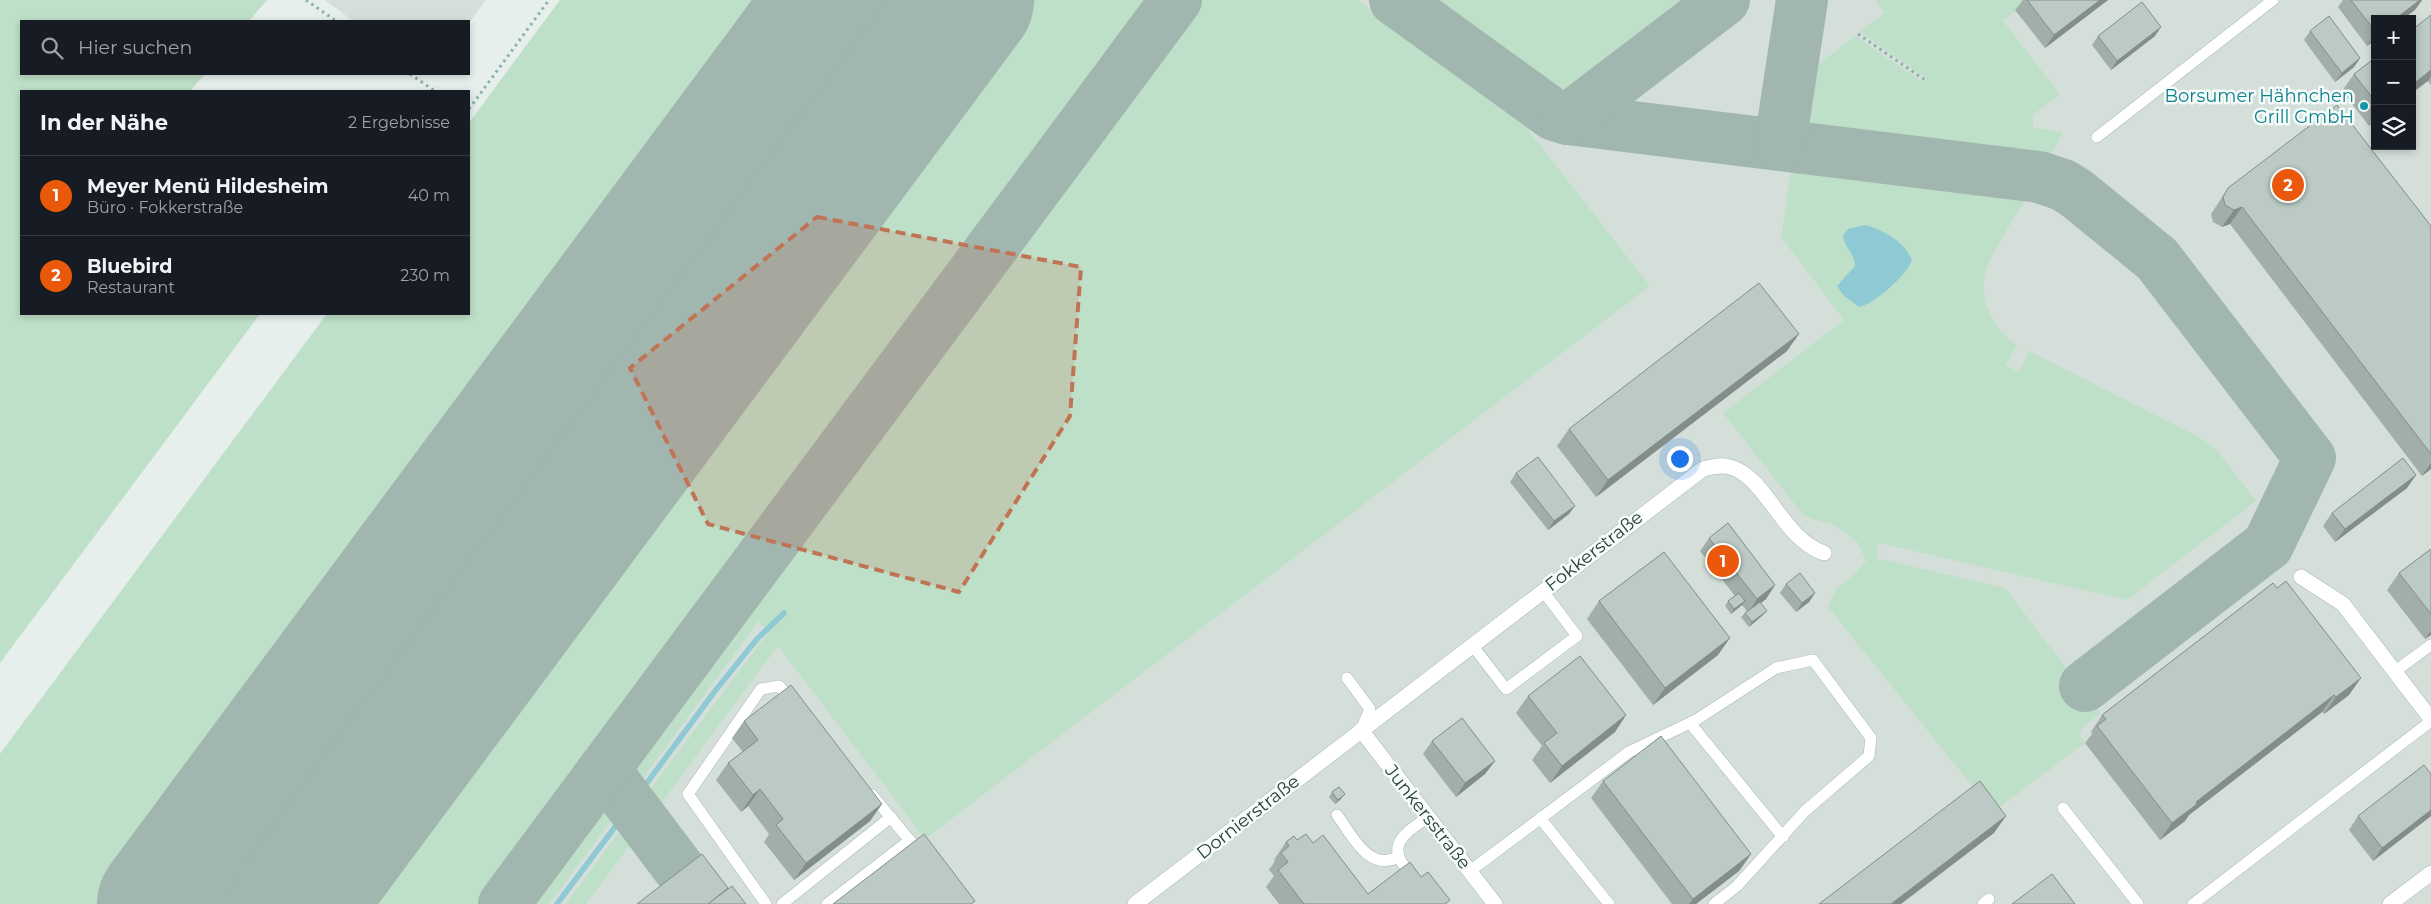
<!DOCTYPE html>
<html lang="de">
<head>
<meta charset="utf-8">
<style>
  body { margin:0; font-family:Montserrat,sans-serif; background:#242831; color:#f1f3f6 }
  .controls { position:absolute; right:15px; top:15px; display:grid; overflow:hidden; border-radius:0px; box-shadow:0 2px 8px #0003 }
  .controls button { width:45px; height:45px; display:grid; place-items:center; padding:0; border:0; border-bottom:1px solid #363941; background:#171b24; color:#f1f3f6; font:25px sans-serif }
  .you { position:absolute; left:1679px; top:458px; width:18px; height:18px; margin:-12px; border:4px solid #fff; border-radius:50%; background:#1a73e8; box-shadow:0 0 0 8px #1a73e833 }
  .badge { display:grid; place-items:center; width:32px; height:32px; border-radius:50%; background:#ea580c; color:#fff; font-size:16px; font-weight:700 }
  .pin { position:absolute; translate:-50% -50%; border:2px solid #fff; box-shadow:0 1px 5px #0006 }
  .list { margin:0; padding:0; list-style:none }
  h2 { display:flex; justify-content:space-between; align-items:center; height:65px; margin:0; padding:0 20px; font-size:21px }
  h2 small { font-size:16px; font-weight:400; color:#9ea1a6 }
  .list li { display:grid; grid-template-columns:32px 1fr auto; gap:15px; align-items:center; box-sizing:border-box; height:80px; padding:0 20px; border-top:1px solid #363941 }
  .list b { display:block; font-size:19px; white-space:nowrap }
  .list p { margin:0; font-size:16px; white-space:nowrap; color:#9ea1a6 }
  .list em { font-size:16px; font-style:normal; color:#9ea1a6 }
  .icon { flex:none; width:28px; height:28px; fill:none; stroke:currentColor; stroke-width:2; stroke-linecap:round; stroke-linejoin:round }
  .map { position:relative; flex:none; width:2431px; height:904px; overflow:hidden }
  .search { position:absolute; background:#171b24; box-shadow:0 2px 8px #0003; left:20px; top:20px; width:450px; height:55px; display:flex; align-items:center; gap:12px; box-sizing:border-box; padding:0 18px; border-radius:0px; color:#9ea1a6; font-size:19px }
  .panel { position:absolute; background:#171b24; box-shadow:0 2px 8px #0003; left:20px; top:90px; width:450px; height:225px; border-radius:0px }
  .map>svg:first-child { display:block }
</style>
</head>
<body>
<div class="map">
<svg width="2431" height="904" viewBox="0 0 2431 904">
  <rect width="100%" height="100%" fill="#e6efeb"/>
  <!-- built -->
  <g fill="#d4dfda" fill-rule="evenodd">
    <polygon points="325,0 486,0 469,23 353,21"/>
    <path d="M560,0H2431V904H0V754L327,314H469V123ZM2375,19H2412V146H2375Z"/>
  </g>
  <!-- green -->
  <g fill="#bfe0c8" fill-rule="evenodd">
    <polygon points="0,0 267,0 249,21 21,21 21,74 205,74 190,91 21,91 21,314 260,314 0,663"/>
    <polygon points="560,0 924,0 253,904 0,904 0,754 327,314 469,314 469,123"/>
    <polygon points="1010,0 1157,0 485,904 338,904"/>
    <polygon points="1194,0 1358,0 1522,122 1650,286 925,839 778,646 653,814 642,800 768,633 759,621 634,790 621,772"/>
    <polygon points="1434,0 1681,0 1559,93"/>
    <polygon points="1875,0 2029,0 2003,21 2060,94 2033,115 2033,128 2063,132 2048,161 2044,164 1805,134 1798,126 1805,75 1855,36 1922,82 1927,79 1860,32 1884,13"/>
    <path d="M1793,158L2032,189C2020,210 1990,253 1985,274C1979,302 1994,330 2017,345L2006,365L2019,372L2029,351L2199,437L2216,449L2256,501L2127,600L1879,543L1876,558L2005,588L2101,713L2082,728L2079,735L2085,743L1993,812L1828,607L1836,589L1855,574L1866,561L1858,543L1845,532L1834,525L1804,516L1723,413L1844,320L1781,237ZM1843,238L1912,259V263L1874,301L1856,306L1839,289V283L1847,277L1855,266L1854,256Z"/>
    <polygon points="606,791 620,809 549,904 522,904"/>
    <polygon points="628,820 639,833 586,904 566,904"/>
  </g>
  <!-- water -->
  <path fill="#8ec9d4" d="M1866,225C1884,231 1906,242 1912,261C1904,277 1876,303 1859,307L1843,295L1837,286L1855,266C1855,253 1844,248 1843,235L1848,229Z"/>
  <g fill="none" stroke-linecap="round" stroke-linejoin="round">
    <!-- stream -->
    <g stroke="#8ec9d4" stroke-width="5.5">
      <polyline points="638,795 715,691 757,639 784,613"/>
      <polyline points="557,904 624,815"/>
    </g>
    <!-- taxiway -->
    <g stroke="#a2b6b0" stroke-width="52">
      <polyline points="1395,0 1554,115 1568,119 2039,177 2063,185 2076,193 2157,259 2310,458 2268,545 2085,686"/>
      <polyline points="1568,119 1724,0"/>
      <polyline points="1780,144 1802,0"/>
      <polyline points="604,769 680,870"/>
      <polyline points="504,904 1176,0"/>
    </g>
    <!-- runway -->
    <g stroke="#a2b6b0" stroke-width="132">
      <polyline points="163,904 834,0"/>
      <polyline points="296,904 968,0"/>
    </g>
    <!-- lane casing -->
    <g stroke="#a8b8b2" stroke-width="12">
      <g id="lane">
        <polyline points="2097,137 2273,0"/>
        <polyline points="1472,645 1506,689 1577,636 1543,591"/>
        <polyline points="2394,672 2431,645"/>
        <polyline points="1347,678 1370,709 1361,730"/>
        <polyline points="1690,723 1783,837"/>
        <polyline points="872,795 921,854"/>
        <polyline points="2063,808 2138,904"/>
        <path d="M1337,815C1353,836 1368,872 1399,857"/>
        <polyline points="1540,818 1609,904"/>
        <polyline points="1470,871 1629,752 1696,720 1776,668 1813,660 1871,738 1869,756 1805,811 1737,886 1714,904"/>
        <path d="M1414,877C1409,871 1401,864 1399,857C1392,838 1416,826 1428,817"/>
        <polyline points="766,904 688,794 761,689 779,686 794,703"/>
        <polyline points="782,904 891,817"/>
        <polyline points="827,904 910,840"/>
        <polyline points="1983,904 1989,899"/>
        <polyline points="2193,904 2431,721"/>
      </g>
    </g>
    <!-- street casing -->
    <g stroke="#a8b8b2" stroke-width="16">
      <g id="street">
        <polyline points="2301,577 2343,604 2431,719"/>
        <polyline points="1361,730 1495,904"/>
        <path d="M1135,904L1703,469C1712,467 1721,464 1730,467C1767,477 1781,538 1824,553"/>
        <polyline points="2390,904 2431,873"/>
      </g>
    </g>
    <!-- path -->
    <g stroke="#86b3a5" stroke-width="3" stroke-dasharray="2.5 4" stroke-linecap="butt">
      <polyline points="306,0 336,21"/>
      <polyline points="1858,34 1925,80"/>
      <polyline points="410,74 435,91"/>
      <polyline points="469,109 549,0"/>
    </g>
    <!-- lane -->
    <use href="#lane" stroke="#fff" stroke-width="11"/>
    <!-- street -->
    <use href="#street" stroke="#fff" stroke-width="15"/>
  </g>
  <!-- wall -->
  <g fill="#a1aea9">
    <polygon points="2023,0 2108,0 2045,48 2015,10"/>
    <polygon points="2343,0 2422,0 2415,10 2375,19 2375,40 2367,46 2338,7"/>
    <polygon points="2431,15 2431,85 2428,81"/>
    <polygon points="2310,31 2360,58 2354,67 2335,82 2304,40"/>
    <polygon points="2098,36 2155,36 2111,70 2092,45"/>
    <polygon points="2375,58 2375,121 2369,126 2342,91 2354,74"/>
    <polygon points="2228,188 2431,226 2431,469 2422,476 2230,224 2222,227 2213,222 2211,214"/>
    <polygon points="1787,351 1596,497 1557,446 1569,429"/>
    <polygon points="1516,473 1569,514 1548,530 1510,482"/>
    <polygon points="2416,475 2407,488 2335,542 2323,526 2332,513"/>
    <polygon points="1709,538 1775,585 1766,599 1761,603 1763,615 1749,627 1741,617 1747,611 1742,605 1731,614 1725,606 1728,601 1735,596 1700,551"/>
    <polygon points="2431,549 2431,635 2425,639 2387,590 2399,573"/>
    <polygon points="2273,583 2349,695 2324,714 2322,712 2189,815 2185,821 2160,840 2085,743 2092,734 2091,732 2102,715"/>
    <polygon points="1786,584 1815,593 1809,602 1796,612 1780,593"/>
    <polygon points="1599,601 1718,655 1653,705 1587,619"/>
    <polygon points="1528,696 1626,715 1615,732 1550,783 1532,760 1542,746 1516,713"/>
    <polygon points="744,721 882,804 870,821 794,880 764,842 769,834 748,806 741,812 716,780 728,763 743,752 732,738"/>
    <polygon points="1432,741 1495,761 1485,774 1456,797 1423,754"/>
    <polygon points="1603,781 1751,854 1739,871 1696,904 1672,904 1591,798"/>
    <polygon points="1332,792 1341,799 1335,804 1329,797"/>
    <polygon points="2358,816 2431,816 2373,861 2349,830"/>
    <polygon points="1297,840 1313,843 1368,894 1421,877 1447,904 1279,904 1266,887 1274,876 1269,870 1275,861 1274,860 1286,842"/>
  </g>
  <!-- shaded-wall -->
  <g fill="#838d89">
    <polygon points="2100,0 2108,0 2045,48 2054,35"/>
    <polygon points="2420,0 2422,0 2415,10 2403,19 2395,19"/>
    <polygon points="2161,27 2155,36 2111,70 2117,61"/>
    <polygon points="2375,35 2375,40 2367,46"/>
    <polygon points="2360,58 2354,67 2335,82 2342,73"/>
    <polygon points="2431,70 2431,76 2428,81 2412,93 2412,85"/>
    <polygon points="2375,118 2375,121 2369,126"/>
    <polygon points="2242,207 2230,224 2222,227 2234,210"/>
    <polygon points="1799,334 1787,351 1596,497 1608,480"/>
    <polygon points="2431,463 2431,469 2422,476"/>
    <polygon points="2416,475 2407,488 2335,542 2345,529"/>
    <polygon points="1575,506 1569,514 1548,530 1554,521"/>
    <polygon points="1775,585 1766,599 1748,613 1757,599"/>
    <polygon points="1815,593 1809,602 1796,612 1802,603"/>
    <polygon points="1745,601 1742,605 1731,614 1734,609"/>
    <polygon points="1767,611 1763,615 1749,627 1752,622"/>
    <polygon points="2431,631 2431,635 2425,639"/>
    <polygon points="1730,638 1718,655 1653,705 1665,688"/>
    <polygon points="2361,678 2349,695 2324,714 2336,697"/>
    <polygon points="2334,695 2322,712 2189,815 2185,821 2160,840 2172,823 2196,802"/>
    <polygon points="1626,715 1615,732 1550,783 1562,766"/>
    <polygon points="1495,761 1485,774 1456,797 1465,783"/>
    <polygon points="760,789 748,806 741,812 753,795"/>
    <polygon points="1345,794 1341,799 1335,804 1338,800"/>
    <polygon points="882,804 870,821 794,880 806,863"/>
    <polygon points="2431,810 2431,816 2373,861 2382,848"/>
    <polygon points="2006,816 1994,833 1901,904 1891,904"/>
    <polygon points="1751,854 1739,871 1696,904 1689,904 1693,899"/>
  </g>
  <!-- building -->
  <g fill="#bbcac4" stroke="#838d89">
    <polygon points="2027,0 2100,0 2054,35"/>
    <polygon points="2351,0 2420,0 2395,19 2375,19 2375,31"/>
    <polygon points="2142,2 2161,27 2117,61 2098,36"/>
    <polygon points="2431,15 2431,70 2412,85 2412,30"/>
    <polygon points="2329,16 2360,58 2342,73 2310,31"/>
    <polygon points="2375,58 2375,101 2354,74"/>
    <polygon points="2337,105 2431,226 2431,454 2242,207 2234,210 2225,205 2223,197 2228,188"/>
    <polygon points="1759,283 1799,334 1608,480 1569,429"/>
    <polygon points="1538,457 1575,506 1554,521 1516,473"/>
    <polygon points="2403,458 2416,475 2345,529 2332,513"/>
    <polygon points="1728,523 1775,585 1757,599 1709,538"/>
    <polygon points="2431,549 2431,614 2399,573"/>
    <polygon points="1664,552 1730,638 1665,688 1599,601"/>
    <polygon points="1800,573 1815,593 1802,603 1786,584"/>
    <polygon points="2286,581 2361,678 2336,697 2334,695 2196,802 2197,804 2172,823 2097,726 2106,719 2102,715 2273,583 2277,588"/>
    <polygon points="1739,593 1745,601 1734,609 1728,601"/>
    <polygon points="1760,602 1767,611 1752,622 1745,613"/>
    <polygon points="1580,656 1626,715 1562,766 1544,743 1557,733 1528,696"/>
    <polygon points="791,685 882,804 806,863 776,825 783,819 760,789 753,795 728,763 758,740 744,721"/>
    <polygon points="1462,718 1495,761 1465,783 1432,741"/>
    <polygon points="1661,736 1751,854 1693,899 1603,781"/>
    <polygon points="2424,765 2431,774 2431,810 2382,848 2358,816"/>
    <polygon points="1980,781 2006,816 1891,904 1819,904"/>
    <polygon points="1339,787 1345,794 1338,800 1332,792"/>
    <polygon points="924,834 975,901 971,904 833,904"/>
    <polygon points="1306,834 1313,843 1323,835 1368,894 1410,862 1421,877 1428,872 1450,900 1445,904 1304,904 1278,870 1288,862 1281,853 1289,846 1286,842 1294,836 1297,840"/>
    <polygon points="702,854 728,888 708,904 637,904"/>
    <polygon points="2052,874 2075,904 2012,904"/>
    <polygon points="732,886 746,904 708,904"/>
  </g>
  <!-- marked area -->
  <path fill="#c07456" fill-opacity="0.2" stroke="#c07456" stroke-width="4" stroke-dasharray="10 6" stroke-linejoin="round" d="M817,217L1081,267L1070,416L959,592L708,524L630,368Z"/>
  <!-- markers -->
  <circle fill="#0f9aa8" stroke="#f7fbf9" stroke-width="2" cx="2364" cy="106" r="5"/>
  <g text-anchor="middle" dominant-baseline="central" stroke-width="5" stroke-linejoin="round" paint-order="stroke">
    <!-- culture labels -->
    <g font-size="18" fill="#0d838f" stroke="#f7fbf9" text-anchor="end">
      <text x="2354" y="96">Borsumer Hähnchen<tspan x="2354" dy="21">Grill GmbH</tspan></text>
    </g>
    <!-- street labels -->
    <g font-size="18" fill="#24423a" stroke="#f7fbf9">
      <text transform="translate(1594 551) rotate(-38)">Fokkerstraße</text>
      <text transform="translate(1248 817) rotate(-38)">Dornierstraße</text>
      <text transform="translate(1428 817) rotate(52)">Junkersstraße</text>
    </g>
  </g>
</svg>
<div class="controls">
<button>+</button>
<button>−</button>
<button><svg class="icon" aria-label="layers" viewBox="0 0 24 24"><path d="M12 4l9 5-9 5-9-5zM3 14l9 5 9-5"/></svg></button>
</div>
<div class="you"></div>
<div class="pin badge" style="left:1723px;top:561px">1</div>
<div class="pin badge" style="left:2288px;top:185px">2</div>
<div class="search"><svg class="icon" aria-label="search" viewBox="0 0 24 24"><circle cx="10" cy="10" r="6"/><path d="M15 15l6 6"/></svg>Hier suchen</div>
<section class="panel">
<h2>In der Nähe<small>2 Ergebnisse</small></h2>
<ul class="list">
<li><span class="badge">1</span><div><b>Meyer Menü Hildesheim</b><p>Büro · Fokkerstraße</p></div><em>40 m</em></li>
<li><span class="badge">2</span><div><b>Bluebird</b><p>Restaurant</p></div><em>230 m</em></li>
</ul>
</section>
</div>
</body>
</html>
